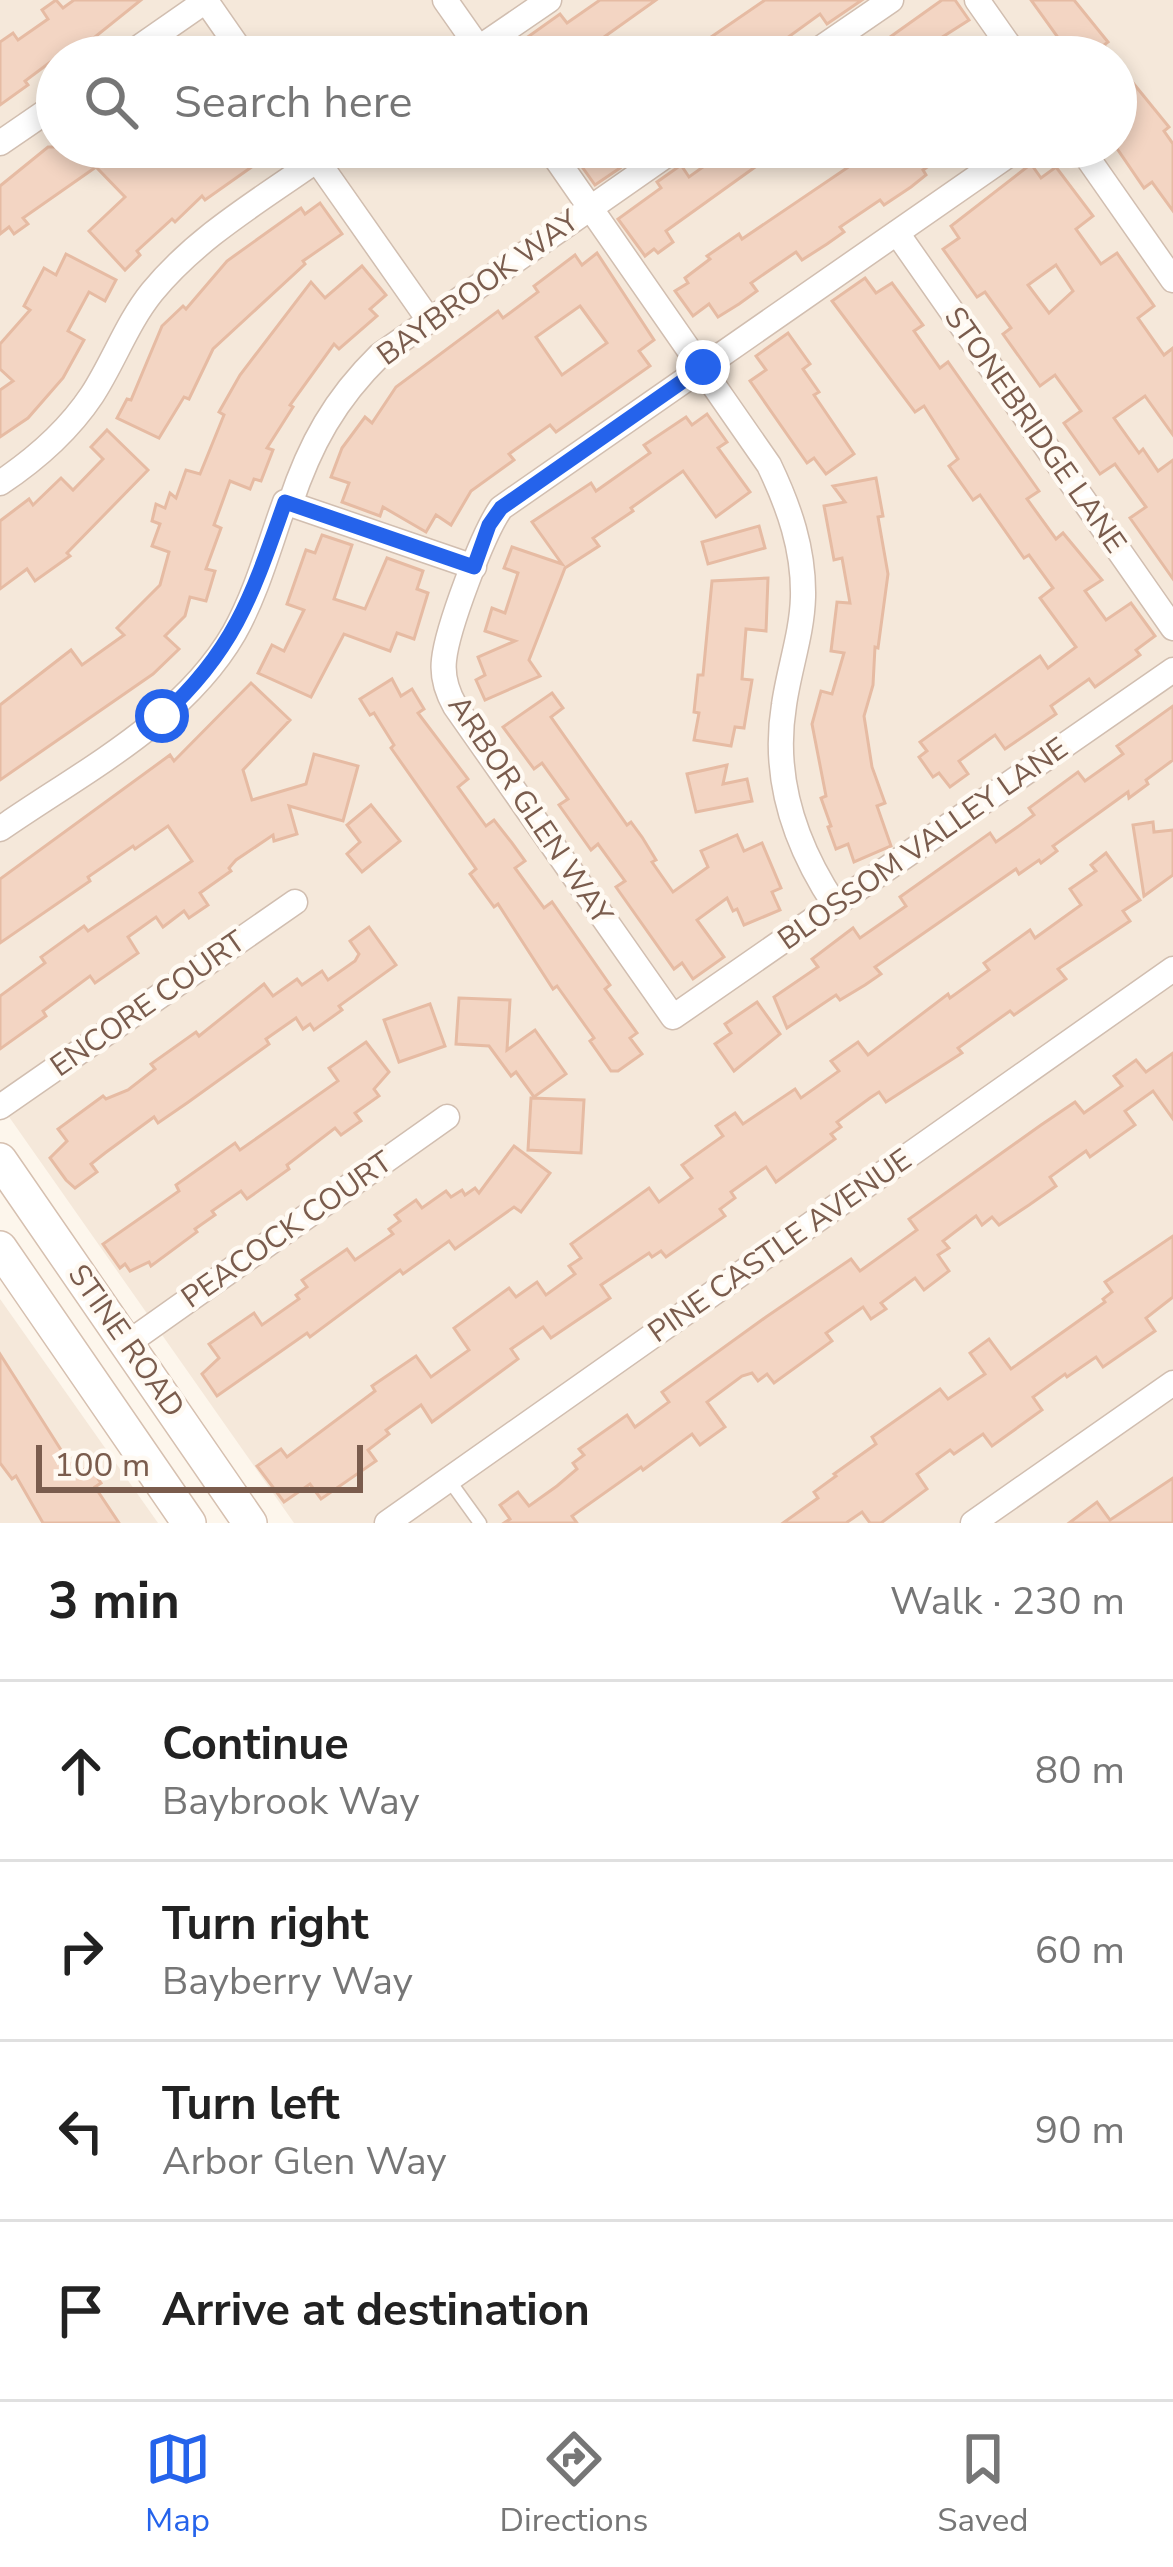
<!DOCTYPE html>
<html lang="en">
<head>
<meta charset="utf-8">
<style>
  body { margin:0; font-family:"Nunito Sans",sans-serif; background:#f6f6f6; color:#222 }
  .scale { position:absolute; left:36px; bottom:30px; width:327px; box-sizing:border-box; padding-left:12px; border:6px solid #7a5c4d; border-top:0; font-size:33px; line-height:42px; white-space:nowrap; color:#7a5c4d; -webkit-text-stroke:9px #fffaf3; paint-order:stroke }
  .stop { position:absolute; width:36px; height:36px; margin:-27px; border:9px solid #2563eb; border-radius:50%; background:#fff }
  .stop.end { background:#2563eb; border-color:#fff; box-shadow:0 3px 12px #0008 }
  .list { margin:0; padding:0; list-style:none }
  h2 { display:flex; justify-content:space-between; align-items:center; height:156px; margin:0; padding:0 48px; font-size:51px }
  h2 small { font-size:39px; font-weight:400; color:#767676 }
  .list li { display:grid; grid-template-columns:78px 1fr auto; gap:36px; align-items:center; box-sizing:border-box; height:180px; padding:0 48px; border-top:3px solid #e0e0e0 }
  .list b { display:block; font-size:45px; white-space:nowrap }
  .list p { margin:0; font-size:39px; white-space:nowrap; color:#767676 }
  .list em { font-size:39px; font-style:normal; color:#767676 }
  .icon { flex:none; width:66px; height:66px; fill:none; stroke:currentColor; stroke-width:2; stroke-linecap:round; stroke-linejoin:round }
  .map { position:relative; flex:none; width:1173px; height:1523px; overflow:hidden }
  .search { position:absolute; background:#fff; box-shadow:0 6px 18px #0003; left:36px; right:36px; top:36px; height:132px; display:flex; align-items:center; gap:30px; box-sizing:border-box; padding:0 42px; border-radius:66px; color:#767676; font-size:45px }
  .sheet { height:876px; background:#fff }
  nav { display:flex; justify-content:space-around; align-items:center; box-sizing:border-box; height:168px; border-top:3px solid #e0e0e0; background:#fff; font-size:33px; color:#767676 }
  nav a { display:grid; justify-items:center; gap:6px }
  nav .on { color:#2563eb }
  .map>svg:first-child { display:block }
</style>
</head>
<body>
<div class="map">
<svg width="1173" height="1523" viewBox="0 0 1173 1523">
  <rect width="100%" height="100%" fill="#fdf6ec"/>
  <!-- residential -->
  <g fill="#f5e8da" fill-rule="evenodd">
    <path d="M0,0H1173V1523H294L0,1104ZM57,57H1116V147H57Z"/>
    <polygon points="0,1299 158,1523 0,1523"/>
  </g>
  <!-- building -->
  <g fill="#f3d5c3" stroke="#e6bba3" stroke-width="3" fill-rule="evenodd">
    <polygon points="56,0 63,8 74,0 141,0 70,57 57,57 25,81 28,85 0,105 0,42 13,33 18,40 48,19 42,10"/>
    <polygon points="600,0 656,0 576,57 523,57 515,46 560,14 567,23"/>
    <polygon points="765,0 862,0 827,24 820,14 780,43 790,57 682,57"/>
    <polygon points="942,0 955,0 969,20 911,57 862,57"/>
    <polygon points="1031,0 1074,0 1108,42 1104,45 1113,57 1048,57 1064,46"/>
    <polygon points="1116,62 1169,127 1164,131 1173,144 1173,211 1152,182 1144,188 1116,147"/>
    <polygon points="48,147 255,147 263,159 205,200 202,196 175,222 172,219 137,251 140,255 125,270 89,231 125,197 96,167 23,218 28,224 14,234 9,227 0,234 0,186"/>
    <polygon points="568,147 627,147 613,157 620,168 595,185"/>
    <polygon points="731,147 783,147 666,231 673,242 658,253 654,249 645,256 618,219 661,188 657,182 681,165 689,177"/>
    <polygon points="888,147 956,147 923,170 926,175 911,187 884,205 880,200 840,227 844,232 827,244 802,260 796,252 751,283 757,291 739,304 718,317 709,304 693,316 675,291 688,283 685,278 710,259 707,256 739,234 742,239 872,151 876,156"/>
    <path d="M1031,164L1041,178L1056,167L1093,216L1076,229L1101,264L1117,253L1154,306L1138,318L1164,355L1173,348V435L1145,396L1114,418L1139,453L1143,449L1158,471L1173,460V579L1130,518L1146,507L1115,464L1100,474L1064,423L1081,411L1055,375L1040,386L1003,334L1011,328L985,292L977,297L943,249L959,238L951,226ZM1056,265L1073,291L1049,313L1028,285Z"/>
    <polygon points="320,203 342,234 303,261 305,264 213,349 189,399 184,397 159,438 117,418 127,399 131,400 162,326 183,306 186,309 227,261 301,208 305,214"/>
    <path d="M597,253L654,340L639,351L650,366L556,432L550,425L509,454L514,460L471,491L451,525L436,515L426,532L383,507L380,516L342,502L349,483L331,477L342,448L365,417L372,423L396,387L498,311L503,318L538,292L534,286L575,255L582,265ZM580,306L607,343L562,375L536,337Z"/>
    <polygon points="66,254 116,280 105,301 89,292 68,331 84,340 63,378 28,418 0,437 0,390 13,381 0,369 0,344 30,310 24,306 44,268 56,275"/>
    <polygon points="362,266 386,295 370,309 377,316 339,349 334,344 290,405 293,407 267,448 273,450 261,481 254,479 250,489 230,481 214,525 221,528 206,569 215,571 206,601 190,597 185,616 165,636 179,649 153,674 0,780 0,705 71,650 82,665 124,635 117,628 160,585 169,552 152,546 160,524 152,521 156,504 165,508 170,493 176,498 186,470 200,474 224,415 219,412 240,375 311,282 325,298"/>
    <polygon points="865,278 876,293 892,283 923,325 914,331 940,368 948,362 1039,491 1027,499 1056,539 1063,533 1102,580 1085,591 1106,620 1131,603 1155,636 1136,650 1140,655 1095,687 1089,679 1051,706 1056,714 1005,749 995,735 959,761 968,774 950,787 939,773 933,777 919,757 927,751 920,742 1040,656 1048,668 1076,647 1040,598 1053,588 1029,555 1024,558 980,495 973,500 949,466 958,459 924,406 915,412 832,301"/>
    <polygon points="788,333 810,364 803,369 819,392 814,395 854,454 826,474 814,458 807,463 750,381 766,370 756,356"/>
    <polygon points="707,414 727,442 718,448 750,492 716,517 683,471 631,508 633,511 593,538 599,546 565,568 529,660 540,676 485,700 476,680 485,675 478,657 515,641 485,631 492,608 505,613 518,573 504,568 512,547 562,564 532,522 591,483 596,491 650,453 644,445 686,417 692,425"/>
    <polygon points="107,430 148,470 67,553 70,556 35,581 27,569 0,589 0,521 29,499 33,505 61,478 73,490 103,459 91,447"/>
    <polygon points="876,478 883,516 878,517 888,574 878,648 875,647 873,685 864,716 872,767 885,803 877,806 891,846 854,862 848,844 836,849 828,827 831,826 821,798 826,796 812,724 821,691 832,694 844,653 831,651 837,602 850,603 842,558 834,560 824,506 845,502 833,486"/>
    <polygon points="759,526 765,548 708,564 702,542"/>
    <polygon points="322,535 352,545 334,599 365,609 387,558 423,571 417,589 428,593 414,639 397,633 390,651 344,634 311,697 258,673 272,645 284,651 304,610 287,604 306,550 315,553"/>
    <polygon points="768,578 766,631 746,629 742,679 752,680 744,728 735,727 731,746 694,740 699,713 694,712 698,675 703,675 712,581"/>
    <polygon points="392,679 401,696 412,689 424,709 418,713 468,779 458,787 486,826 494,820 512,843 525,861 515,868 544,908 552,902 610,985 605,989 637,1033 630,1038 642,1054 618,1071 611,1071 590,1041 594,1038 557,986 553,989 498,904 494,907 470,874 476,869 391,748 394,745 374,713 370,715 360,699"/>
    <polygon points="251,683 290,720 243,770 252,800 306,784 314,754 358,766 343,821 289,806 297,834 274,841 273,835 236,860 229,868 231,871 200,893 208,905 189,918 184,911 163,927 156,917 128,937 138,953 95,983 90,976 43,1011 46,1016 0,1049 0,996 45,963 41,957 84,926 88,931 192,861 168,826 135,849 133,846 88,877 90,881 0,943 0,879 170,755 174,761"/>
    <polygon points="552,693 563,708 551,717 627,825 631,822 642,837 656,860 652,862 673,892 708,867 701,851 737,835 744,851 762,843 781,888 772,892 780,910 744,925 737,909 733,911 727,898 697,920 724,957 693,979 682,963 674,969 616,887 625,881 598,844 591,850 559,805 568,799 542,763 534,769 503,727"/>
    <polygon points="1173,706 1173,760 1146,780 1148,784 1129,798 1128,792 1053,846 1057,851 1041,863 1039,860 1019,874 1016,869 875,967 881,974 865,985 840,1000 836,995 787,1028 774,997 818,967 812,959 853,928 860,938 906,906 900,897 990,833 996,842 1016,828 1034,815 1029,808 1078,772 1085,781 1123,754 1117,746"/>
    <polygon points="727,765 723,784 747,779 752,801 696,812 687,774"/>
    <polygon points="371,805 400,841 362,872 347,854 360,842 347,825"/>
    <polygon points="1153,822 1154,832 1173,830 1173,875 1144,896 1133,825"/>
    <polygon points="1106,853 1140,900 1123,911 1130,921 1058,969 1066,979 1014,1015 1010,1011 958,1048 962,1053 886,1102 879,1092 870,1098 837,1122 841,1127 831,1134 835,1139 776,1182 766,1167 731,1192 735,1198 720,1209 725,1216 666,1257 661,1251 652,1257 649,1253 601,1285 610,1298 551,1338 543,1327 511,1349 518,1359 432,1422 421,1405 386,1430 389,1434 368,1450 376,1461 321,1499 310,1484 284,1502 257,1466 281,1449 287,1457 375,1391 372,1386 416,1356 431,1377 469,1350 454,1328 509,1288 516,1297 537,1282 546,1295 575,1274 569,1266 581,1258 571,1244 649,1188 659,1202 692,1178 682,1165 723,1136 716,1126 735,1113 743,1124 795,1089 801,1098 839,1071 831,1061 858,1042 868,1055 948,994 950,998 989,970 984,963 1030,930 1035,938 1081,905 1070,889 1096,871 1091,865"/>
    <polygon points="369,927 396,965 339,1006 342,1010 314,1030 310,1024 303,1029 296,1018 266,1039 269,1044 187,1103 158,1123 154,1117 105,1153 91,1164 97,1172 75,1188 66,1180 50,1158 67,1141 58,1129 103,1096 106,1099 128,1090 155,1069 151,1064 196,1032 199,1036 264,984 273,996 297,979 302,985 322,971 328,980 355,961 359,954 350,941"/>
    <polygon points="459,998 510,1000 507,1050 535,1030 566,1074 534,1097 516,1072 511,1076 489,1046 456,1044"/>
    <polygon points="757,1002 780,1034 734,1071 715,1044 731,1033 725,1024"/>
    <polygon points="430,1004 445,1046 399,1062 384,1020"/>
    <polygon points="366,1042 389,1072 374,1089 379,1096 355,1113 361,1121 341,1135 335,1128 287,1165 289,1169 247,1199 241,1191 212,1211 215,1215 195,1229 197,1232 151,1266 149,1262 130,1271 125,1264 120,1268 103,1244 179,1191 176,1185 235,1143 240,1150 338,1081 329,1068"/>
    <polygon points="1173,1053 1173,1119 1153,1091 1125,1111 1135,1125 1090,1157 1086,1151 1050,1177 1056,1186 1029,1205 999,1225 992,1217 982,1225 976,1216 943,1241 949,1248 938,1255 949,1271 924,1290 915,1278 881,1303 886,1309 871,1319 863,1307 826,1333 832,1341 774,1383 767,1374 758,1381 752,1373 742,1376 707,1402 725,1427 700,1445 692,1434 643,1470 641,1467 572,1516 577,1523 504,1523 510,1519 500,1505 518,1492 529,1506 557,1486 577,1469 573,1463 584,1455 579,1449 627,1415 635,1427 669,1402 662,1392 766,1317 851,1259 860,1271 917,1230 909,1219 1041,1125 1075,1102 1084,1113 1122,1086 1114,1076 1136,1060 1146,1072"/>
    <polygon points="531,1098 584,1100 581,1153 528,1150"/>
    <polygon points="514,1146 550,1173 521,1212 514,1207 455,1249 449,1241 403,1274 400,1270 310,1337 307,1333 217,1396 202,1374 219,1358 209,1344 254,1313 262,1325 299,1299 296,1295 307,1287 302,1280 347,1249 355,1260 393,1234 389,1229 400,1221 395,1215 416,1200 422,1208 446,1191 451,1197 462,1190 465,1195 475,1188 479,1193"/>
    <polygon points="1173,1236 1173,1297 1146,1318 1155,1331 1103,1367 1096,1357 1067,1377 1065,1374 1033,1397 1042,1410 992,1446 983,1434 954,1454 950,1450 917,1474 927,1489 881,1523 870,1523 862,1512 846,1523 783,1523 818,1498 814,1492 836,1476 834,1474 876,1444 872,1437 940,1389 948,1399 985,1374 970,1353 989,1339 1011,1369 1105,1302 1103,1299 1112,1292 1105,1282"/>
    <polygon points="0,1354 70,1464 74,1462 81,1472 89,1466 101,1483 95,1487 119,1523 43,1523 16,1476 12,1479 0,1463"/>
    <polygon points="1173,1478 1173,1523 1069,1523 1097,1502 1110,1520"/>
  </g>
  <g fill="none" stroke-linecap="round" stroke-linejoin="round">
    <!-- service casing -->
    <g stroke="#d1beb0" stroke-width="15">
      <polyline id="service" points="449,1480 480,1523"/>
    </g>
    <!-- minor casing -->
    <g stroke="#d1beb0" stroke-width="27">
      <g id="minor">
        <polyline points="445,0 485,57"/>
        <polyline points="977,0 1017,57"/>
        <polyline points="206,1 245,57"/>
        <polyline points="479,48 549,0"/>
        <polyline points="125,57 207,0"/>
        <polyline points="808,57 891,0"/>
        <polyline points="0,143 57,104"/>
        <path d="M548,147L769,465C789,507 804,549 803,597C802,634 789,669 784,705C772,778 795,845 835,905"/>
        <path d="M1020,147L501,508C483,533 447,629 444,660C442,677 447,692 455,706L673,1017L1173,670"/>
        <polyline points="1080,147 1173,280"/>
        <polyline points="309,149 429,320"/>
        <polyline points="897,233 1173,628"/>
        <path d="M0,483C36,459 68,431 92,395C114,361 127,323 152,292C197,237 259,201 317,160"/>
        <polyline points="290,504 474,567"/>
        <path d="M0,829C82,772 183,721 234,633C257,592 269,546 285,502L290,504C310,444 335,399 380,355L678,147"/>
        <polyline points="0,1107 295,902"/>
        <polyline points="128,1343 447,1117"/>
        <polyline points="387,1523 1173,969"/>
        <polyline points="973,1523 1173,1383"/>
      </g>
    </g>
    <!-- secondary casing -->
    <g stroke="#d6c0b0" stroke-width="36">
      <g id="secondary">
        <polyline points="0,1160 250,1523"/>
        <polyline points="0,1248 189,1523"/>
      </g>
    </g>
    <!-- service -->
    <use href="#service" stroke="#fff" stroke-width="12"/>
    <!-- minor -->
    <use href="#minor" stroke="#fff" stroke-width="24"/>
    <!-- secondary -->
    <use href="#secondary" stroke="#fff" stroke-width="33"/>
  </g>
  <g fill="none" stroke-linecap="round" stroke-linejoin="round">
    <!-- route -->
    <path stroke="#2563eb" stroke-width="15" d="M162,716C235,650 253,593 285,502L474,567L489,525L501,508L703,367"/>
  </g>
  <g text-anchor="middle" dominant-baseline="central" stroke-width="9" stroke-linejoin="round" paint-order="stroke">
    <!-- street labels -->
    <g font-size="30" fill="#7a5c4d" stroke="#fffaf3">
      <text transform="translate(478 288) rotate(-36)">BAYBROOK WAY</text>
      <text transform="translate(1035 430) rotate(55)">STONEBRIDGE LANE</text>
      <text transform="translate(530 810) rotate(56)">ARBOR GLEN WAY</text>
      <text transform="translate(923 844) rotate(-35)">BLOSSOM VALLEY LANE</text>
      <text transform="translate(148 1004) rotate(-35)">ENCORE COURT</text>
      <text transform="translate(287 1230) rotate(-35)">PEACOCK COURT</text>
      <text transform="translate(780 1246) rotate(-35)">PINE CASTLE AVENUE</text>
      <text transform="translate(126 1341) rotate(55)">STINE ROAD</text>
    </g>
  </g>
</svg>
<div class="scale">100 m</div>
<div class="stop" style="left:162px;top:716px"></div>
<div class="stop end" style="left:703px;top:367px"></div>
<div class="search"><svg class="icon" aria-label="search" viewBox="0 0 24 24"><circle cx="10" cy="10" r="6"/><path d="M15 15l6 6"/></svg>Search here</div>
</div>
<section class="sheet">
<h2>3 min<small>Walk · 230 m</small></h2>
<ul class="list">
<li><svg class="icon" aria-label="ahead" viewBox="0 0 24 24"><path d="M12 20V5M6 11l6-6 6 6"/></svg><div><b>Continue</b><p>Baybrook Way</p></div><em>80 m</em></li>
<li><svg class="icon" aria-label="right" viewBox="0 0 24 24"><path d="M7 20v-9h11M14 6l5 5-5 5"/></svg><div><b>Turn right</b><p>Bayberry Way</p></div><em>60 m</em></li>
<li><svg class="icon" aria-label="left" viewBox="0 0 24 24"><path d="M17 20v-9H6M10 6l-5 5 5 5"/></svg><div><b>Turn left</b><p>Arbor Glen Way</p></div><em>90 m</em></li>
<li><svg class="icon" aria-label="arrive" viewBox="0 0 24 24"><path d="M6 21V4h12l-3 4 3 4H6"/></svg><div><b>Arrive at destination</b></div></li>
</ul>
</section>
<nav>
<a class="on"><svg class="icon" aria-label="map" viewBox="0 0 24 24"><path d="M3 6l6-2 6 2 6-2v14l-6 2-6-2-6 2zM9 4v14M15 6v14"/></svg>Map</a>
<a><svg class="icon" aria-label="directions" viewBox="0 0 24 24"><path d="M12 3l9 9-9 9-9-9zM9 14v-3h6M13 9l2 2-2 2"/></svg>Directions</a>
<a><svg class="icon" aria-label="saved" viewBox="0 0 24 24"><path d="M7 4h10v16l-5-4-5 4z"/></svg>Saved</a>
</nav>
</body>
</html>
